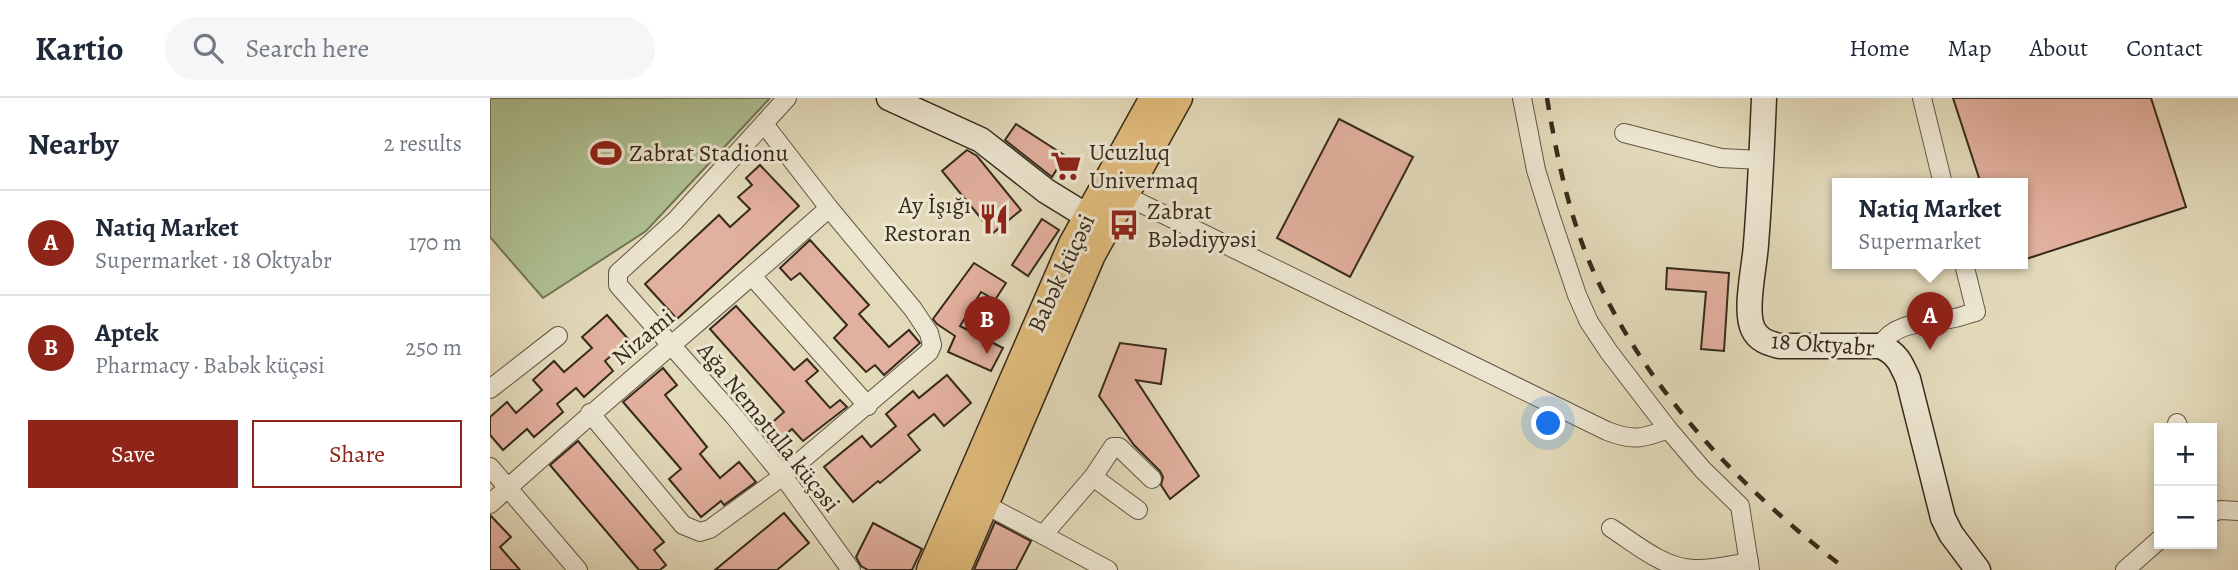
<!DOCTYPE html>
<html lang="en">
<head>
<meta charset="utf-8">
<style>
  body { margin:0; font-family:Alegreya,serif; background:#f6f6f7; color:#1f2937 }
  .controls { position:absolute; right:21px; bottom:21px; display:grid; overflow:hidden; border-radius:0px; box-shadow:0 4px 10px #0003 }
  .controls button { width:63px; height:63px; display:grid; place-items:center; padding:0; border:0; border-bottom:2px solid #e0e1e3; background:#fff; color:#1f2937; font:35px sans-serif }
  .you { position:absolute; left:1059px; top:326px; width:24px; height:24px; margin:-18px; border:5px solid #fff; border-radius:50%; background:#1a73e8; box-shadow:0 0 0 10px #1a73e833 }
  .badge { display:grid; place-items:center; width:46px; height:46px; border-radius:50%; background:#8f2418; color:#fff; font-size:23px; font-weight:700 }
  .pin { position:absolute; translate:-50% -58px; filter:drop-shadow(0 2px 4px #0008) }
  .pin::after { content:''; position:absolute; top:37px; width:24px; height:21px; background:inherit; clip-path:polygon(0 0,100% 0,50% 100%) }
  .popup { position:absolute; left:1342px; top:80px; width:196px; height:91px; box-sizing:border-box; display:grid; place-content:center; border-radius:0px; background:#fff; filter:drop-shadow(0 2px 5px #0005); font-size:23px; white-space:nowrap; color:#747a83 }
  .popup b { font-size:26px; color:#1f2937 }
  .popup::after { content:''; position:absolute; left:50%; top:100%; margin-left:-14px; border:14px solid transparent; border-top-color:#fff }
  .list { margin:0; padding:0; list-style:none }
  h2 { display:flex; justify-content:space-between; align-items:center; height:91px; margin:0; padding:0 28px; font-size:30px }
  h2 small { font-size:23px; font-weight:400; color:#747a83 }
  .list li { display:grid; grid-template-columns:46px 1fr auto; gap:21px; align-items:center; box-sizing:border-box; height:105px; padding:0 28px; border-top:2px solid #e0e1e3 }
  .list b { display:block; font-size:26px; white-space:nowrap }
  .list p { margin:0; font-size:23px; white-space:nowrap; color:#747a83 }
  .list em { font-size:23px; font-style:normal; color:#747a83 }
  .actions { display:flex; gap:14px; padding:21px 28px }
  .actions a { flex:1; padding:16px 0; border:2px solid #8f2418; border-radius:0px; text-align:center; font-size:24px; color:#8f2418 }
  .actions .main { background:#8f2418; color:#fff }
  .icon { flex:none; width:38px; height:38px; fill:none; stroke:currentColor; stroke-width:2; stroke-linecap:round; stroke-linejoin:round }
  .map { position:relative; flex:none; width:1748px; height:472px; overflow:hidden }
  header { display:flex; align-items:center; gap:42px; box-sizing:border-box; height:98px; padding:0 35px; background:#fff; border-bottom:2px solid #e0e1e3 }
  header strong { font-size:33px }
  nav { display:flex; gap:38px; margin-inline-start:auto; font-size:24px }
  .search { width:490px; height:63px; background:#f6f6f7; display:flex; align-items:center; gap:18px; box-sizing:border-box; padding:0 24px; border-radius:38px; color:#747a83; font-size:26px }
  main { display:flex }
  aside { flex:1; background:#fff }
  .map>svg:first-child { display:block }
</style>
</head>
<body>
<header>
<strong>Kartio</strong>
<div class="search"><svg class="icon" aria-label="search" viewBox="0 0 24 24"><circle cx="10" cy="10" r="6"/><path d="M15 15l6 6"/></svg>Search here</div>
<nav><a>Home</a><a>Map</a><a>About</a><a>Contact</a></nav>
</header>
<main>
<aside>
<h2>Nearby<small>2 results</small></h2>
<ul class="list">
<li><span class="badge">A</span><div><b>Natiq Market</b><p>Supermarket · 18 Oktyabr</p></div><em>170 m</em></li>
<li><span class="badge">B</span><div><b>Aptek</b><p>Pharmacy · Babək küçəsi</p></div><em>250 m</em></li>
</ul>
<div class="actions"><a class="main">Save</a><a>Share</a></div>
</aside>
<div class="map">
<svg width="1748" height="472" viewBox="0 0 1748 472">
  <rect width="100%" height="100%" fill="#e3daba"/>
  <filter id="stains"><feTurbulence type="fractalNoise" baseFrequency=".00286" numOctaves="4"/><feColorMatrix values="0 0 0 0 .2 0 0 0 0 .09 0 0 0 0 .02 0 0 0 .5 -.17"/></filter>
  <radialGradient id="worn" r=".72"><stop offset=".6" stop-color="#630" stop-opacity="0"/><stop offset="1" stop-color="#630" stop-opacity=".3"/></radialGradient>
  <!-- green -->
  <polygon fill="#afc193" stroke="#737657" stroke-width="2" points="0,0 280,0 156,133 53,200 0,139"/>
  <!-- building -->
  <g fill="#e2b09e" stroke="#372a1b" stroke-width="2">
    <polygon points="1463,0 1661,0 1696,109 1533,162 1533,86 1491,86"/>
    <polygon points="849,21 923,59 860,179 787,140"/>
    <polygon points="526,26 588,66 575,76 567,71 562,79 515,42"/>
    <polygon points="477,52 487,58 531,112 503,135 452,73"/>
    <polygon points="270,67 309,108 187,221 155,186 229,117 240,129 260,111 248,99 262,87 256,80"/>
    <polygon points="552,121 569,132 538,178 522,167"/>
    <polygon points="320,142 379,207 369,216 399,249 419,232 430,245 394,277 385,267 376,274 344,240 357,227 310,175 301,182 290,170"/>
    <polygon points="484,165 516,185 505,202 491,194 470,228 513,250 501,273 458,254 465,238 447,226 443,221"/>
    <polygon points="1177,170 1239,175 1234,253 1211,251 1216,194 1176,191"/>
    <polygon points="246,208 304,272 317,261 328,273 316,283 340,310 350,302 357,309 313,343 302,331 288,343 276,330 294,314 220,231"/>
    <polygon points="117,217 139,242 115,263 123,273 94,299 86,290 67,306 73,314 44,339 37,331 13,352 0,337 0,319 17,304 26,315 52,292 43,282 64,263 74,274 102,250 92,239"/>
    <polygon points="630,245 676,251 671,286 646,282 709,378 680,401 671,387 673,379 670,373 644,347 609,298"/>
    <polygon points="173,270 187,287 175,297 217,349 210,356 230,380 249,364 266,384 234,407 231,403 211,419 179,381 191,371 133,304"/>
    <polygon points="457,277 481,305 454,328 444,316 418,337 430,352 390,385 388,383 363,404 334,369 372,338 381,349 406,328 396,316 423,293 429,300"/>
    <polygon points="88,343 174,444 164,452 176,467 170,472 149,472 60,367"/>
    <polygon points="294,415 319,445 287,472 225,472"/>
    <polygon points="0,417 21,439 10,449 30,472 0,472"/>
    <polygon points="505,424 541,443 526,472 484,472"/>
    <polygon points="383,425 432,451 422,472 378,472 371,468 366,459"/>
  </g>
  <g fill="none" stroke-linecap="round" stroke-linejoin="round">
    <!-- street casing -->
    <g stroke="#625643" stroke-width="20">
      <g id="street">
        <polyline points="297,0 185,123 128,175 128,187 243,317 293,378 361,472"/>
        <polyline points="1032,0 1046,72 1060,117 1087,197 1099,224 1119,254 1178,331 1213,372 1250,408 1260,472"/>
        <polyline points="1432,0 1453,86"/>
        <polyline points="1134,35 1231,60 1271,62"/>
        <path d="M636,98L1117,333C1143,343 1152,341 1178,331"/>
        <polyline points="262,178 378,308"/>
        <path d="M1390,248C1404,224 1434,225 1459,221C1468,220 1477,216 1486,214L1474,166"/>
        <polyline points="0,291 68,238"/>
        <polyline points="100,315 193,427 210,434 220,431 293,378 439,254 442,247 439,235 423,211 339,110 274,26"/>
        <polyline points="1687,325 1689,330"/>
        <polyline points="0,369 88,472"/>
        <polyline points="603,379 648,412"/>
        <path d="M0,406C111,305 227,210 339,110"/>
        <polyline points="496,407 553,437 603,379 623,349 629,349 662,381"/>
        <polyline points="1722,414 1731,412 1748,413"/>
        <path d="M1121,430C1146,446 1173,470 1204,471C1222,472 1241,467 1259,464"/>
        <polyline points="553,437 618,472"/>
        <polyline points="1635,472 1669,442"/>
      </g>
    </g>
    <!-- secondary casing -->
    <g stroke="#372a1b" stroke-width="27">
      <g id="secondary">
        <polyline points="399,0 491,42 556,93 613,128"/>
        <path d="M1274,0C1272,49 1270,97 1266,146C1265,167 1254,212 1263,231C1268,242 1278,245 1289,248H1390C1407,255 1411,265 1418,281L1453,420L1461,436L1488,472"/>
      </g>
    </g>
    <!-- primary casing -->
    <g stroke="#372a1b" stroke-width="29">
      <g id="primary">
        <polyline points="440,472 582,146 663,0"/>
        <polyline points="467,472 602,157 689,0"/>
      </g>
    </g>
    <!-- street -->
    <use href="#street" stroke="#ede7d2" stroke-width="18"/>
    <!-- secondary -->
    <use href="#secondary" stroke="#ede7d2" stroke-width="24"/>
    <!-- primary -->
    <use href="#primary" stroke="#e2bd7d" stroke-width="26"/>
    <!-- rail -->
    <path stroke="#372a1b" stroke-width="4.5" stroke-dasharray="12 12" stroke-linecap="butt" d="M1057,0C1067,61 1080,123 1106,179C1161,298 1254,394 1357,472"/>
  </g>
  <!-- icons -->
  <defs>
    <g id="stadium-bare" transform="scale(2.415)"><path d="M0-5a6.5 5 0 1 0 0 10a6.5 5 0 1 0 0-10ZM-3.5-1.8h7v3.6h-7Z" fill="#8f2418" stroke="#ede7d2" stroke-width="2.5" paint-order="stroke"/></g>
    <g id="supermarket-bare" transform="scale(2.415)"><path d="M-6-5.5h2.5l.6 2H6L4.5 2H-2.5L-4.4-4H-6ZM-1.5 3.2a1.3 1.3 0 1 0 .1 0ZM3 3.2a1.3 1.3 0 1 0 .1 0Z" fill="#8f2418" stroke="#ede7d2" stroke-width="2.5" paint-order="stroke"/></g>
    <g id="restaurant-bare" transform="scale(2.415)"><path d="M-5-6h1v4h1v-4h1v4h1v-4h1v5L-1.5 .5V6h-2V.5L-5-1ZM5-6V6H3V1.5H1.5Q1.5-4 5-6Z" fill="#8f2418" stroke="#ede7d2" stroke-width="2.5" paint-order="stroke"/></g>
    <g id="bus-bare" transform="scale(2.415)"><path d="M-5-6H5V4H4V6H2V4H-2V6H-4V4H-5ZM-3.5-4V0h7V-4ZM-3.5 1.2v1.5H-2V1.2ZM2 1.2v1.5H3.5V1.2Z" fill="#8f2418" stroke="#ede7d2" stroke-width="2.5" paint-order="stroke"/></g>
  </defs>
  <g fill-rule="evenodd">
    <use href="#stadium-bare" x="116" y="55"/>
    <use href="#supermarket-bare" x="576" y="68"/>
    <use href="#restaurant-bare" x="504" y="121"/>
    <use href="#bus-bare" x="634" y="127"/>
  </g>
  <g text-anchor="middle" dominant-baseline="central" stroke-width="6" stroke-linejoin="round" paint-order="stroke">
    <!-- poi labels -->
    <g font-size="24" fill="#372a1b" stroke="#ede7d2" text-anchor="start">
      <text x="599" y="54">Ucuzluq<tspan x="599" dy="28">Univermaq</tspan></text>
      <text x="139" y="55">Zabrat Stadionu</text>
      <text x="481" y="107" text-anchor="end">Ay İşığı<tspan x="481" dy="28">Restoran</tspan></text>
      <text x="657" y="113">Zabrat<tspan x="657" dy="28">Bәlәdiyyәsi</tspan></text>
    </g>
    <!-- street labels -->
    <g font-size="24" fill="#372a1b" stroke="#ede7d2">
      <text transform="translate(571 175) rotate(-65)">Babək küçəsi</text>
      <text transform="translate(153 239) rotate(-40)">Nizami</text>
      <text transform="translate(1333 246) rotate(4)">18 Oktyabr</text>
      <text transform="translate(279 329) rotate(51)">Ağa Nemətulla küçəsi</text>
    </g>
  </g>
  <rect width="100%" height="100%" filter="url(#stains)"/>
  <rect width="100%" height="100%" fill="url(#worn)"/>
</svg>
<div class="controls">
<button>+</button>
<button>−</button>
</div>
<div class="you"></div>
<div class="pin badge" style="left:1440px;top:252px">A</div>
<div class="popup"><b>Natiq Market</b>Supermarket</div>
<div class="pin badge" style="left:497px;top:256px">B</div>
</div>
</main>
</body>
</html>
